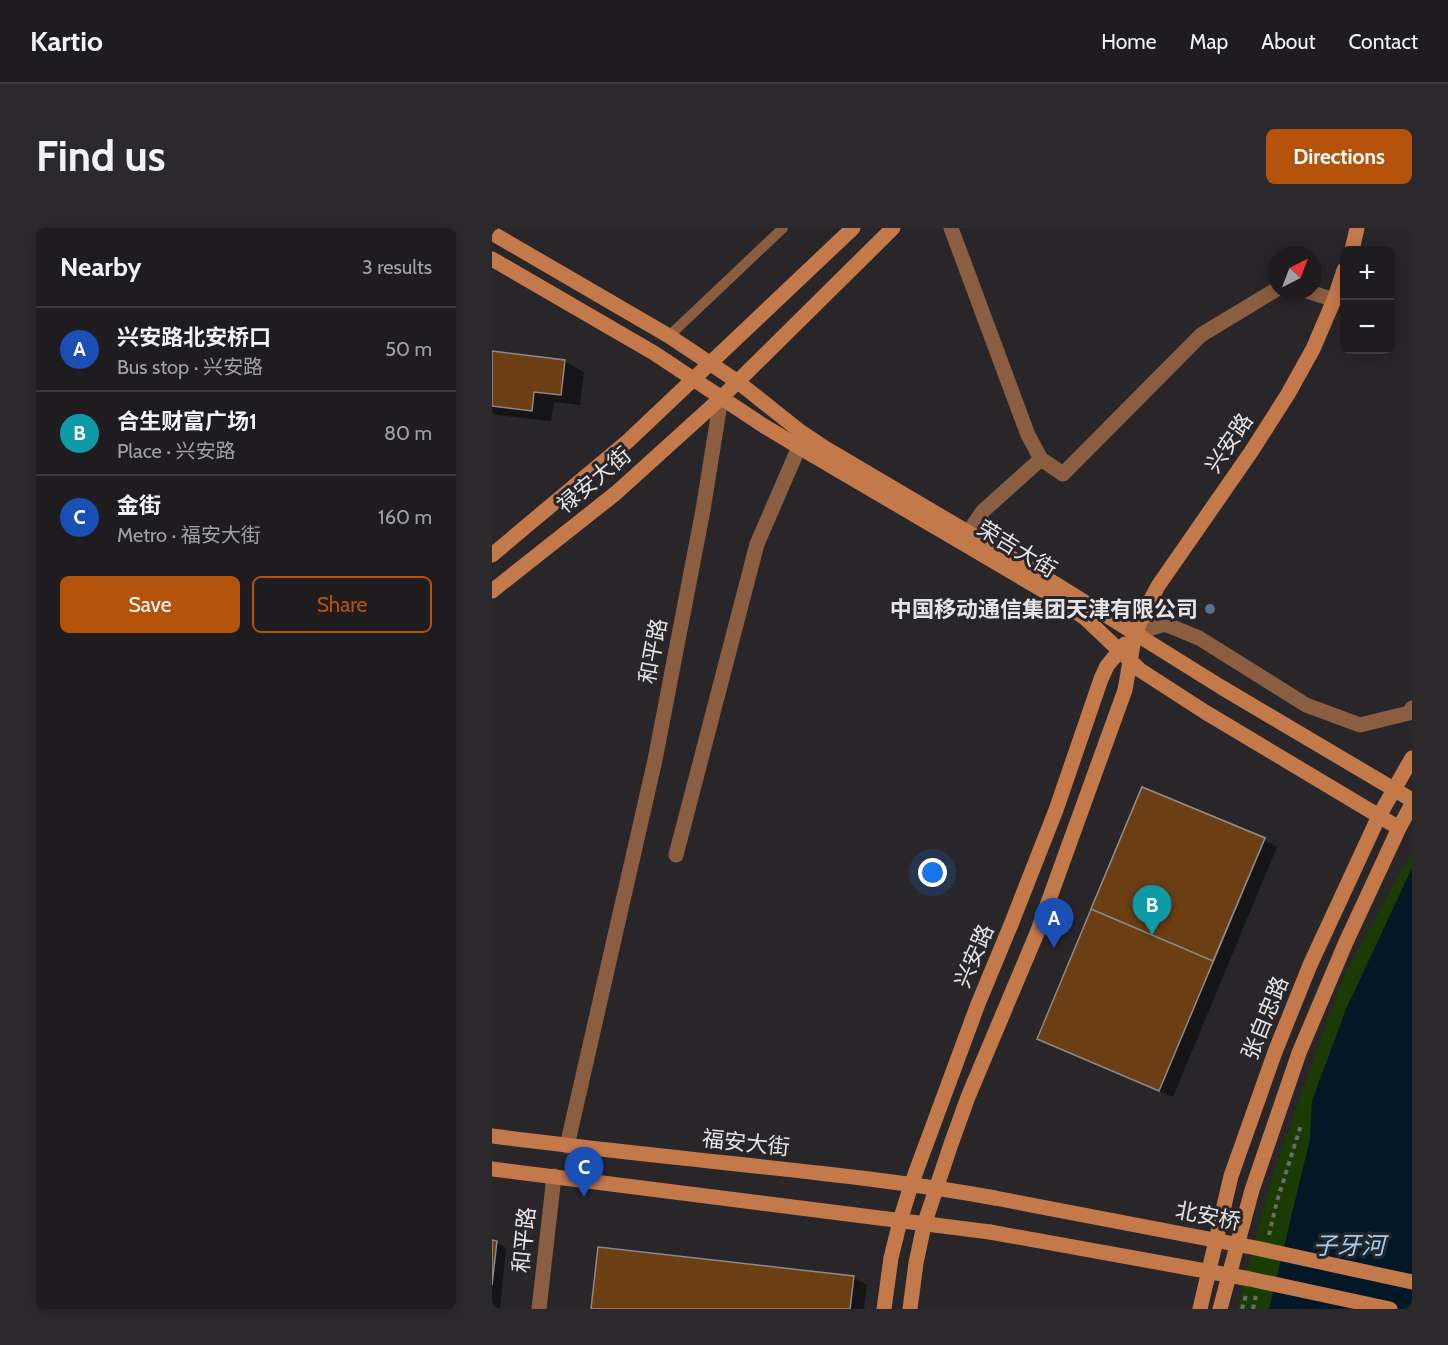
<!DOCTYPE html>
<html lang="en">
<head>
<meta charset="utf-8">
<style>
  body { margin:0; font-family:Cabin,"Noto Sans SC",sans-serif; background:#2c292d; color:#f1f3f6 }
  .controls { position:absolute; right:18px; top:18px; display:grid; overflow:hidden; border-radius:9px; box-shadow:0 3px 15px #0003 }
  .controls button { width:54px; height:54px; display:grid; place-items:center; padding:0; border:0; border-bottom:2px solid #3c3a3e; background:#1f1c20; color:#f1f3f6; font:30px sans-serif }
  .compass { position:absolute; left:776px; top:18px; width:54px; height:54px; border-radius:50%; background:#1f1c20; box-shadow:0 3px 15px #0003; rotate:42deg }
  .you { position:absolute; left:441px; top:645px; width:21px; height:21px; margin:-15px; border:4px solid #fff; border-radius:50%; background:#1a73e8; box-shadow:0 0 0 9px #1a73e833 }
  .badge { display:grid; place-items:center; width:39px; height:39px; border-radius:50%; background:#b45309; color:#fff; font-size:20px; font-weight:700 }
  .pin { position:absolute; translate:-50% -50px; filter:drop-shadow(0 2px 3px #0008) }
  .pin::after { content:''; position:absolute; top:32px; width:21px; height:18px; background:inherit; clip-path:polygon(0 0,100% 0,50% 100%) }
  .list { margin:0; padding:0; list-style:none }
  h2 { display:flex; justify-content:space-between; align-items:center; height:78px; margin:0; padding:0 24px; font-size:26px }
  h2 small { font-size:20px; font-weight:400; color:#a1a1a5 }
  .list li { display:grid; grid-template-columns:39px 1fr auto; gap:18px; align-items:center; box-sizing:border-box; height:84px; padding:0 24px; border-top:2px solid #3c3a3e }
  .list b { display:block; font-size:22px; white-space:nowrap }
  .list p { margin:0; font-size:20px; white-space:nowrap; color:#a1a1a5 }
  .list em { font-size:20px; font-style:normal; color:#a1a1a5 }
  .actions { display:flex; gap:12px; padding:18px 24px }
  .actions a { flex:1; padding:14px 0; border:2px solid #b45309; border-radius:9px; text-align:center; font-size:21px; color:#b45309 }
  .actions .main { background:#b45309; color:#fff }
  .map { position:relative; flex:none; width:920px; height:1081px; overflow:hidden; border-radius:9px }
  header { display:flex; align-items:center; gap:36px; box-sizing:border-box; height:84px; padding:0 30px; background:#1f1c20; border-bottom:2px solid #3c3a3e }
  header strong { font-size:28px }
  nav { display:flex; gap:33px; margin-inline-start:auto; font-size:21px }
  .intro { display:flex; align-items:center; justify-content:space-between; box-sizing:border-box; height:144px; padding:0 36px }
  h1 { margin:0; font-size:42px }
  .button { padding:15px 27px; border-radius:9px; background:#b45309; color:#fff; font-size:21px; font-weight:700 }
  main { display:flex; gap:36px; padding:0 36px }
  aside { flex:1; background:#1f1c20; border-radius:9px; box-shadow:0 3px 15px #0003 }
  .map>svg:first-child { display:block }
</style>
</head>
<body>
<header>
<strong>Kartio</strong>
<nav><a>Home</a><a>Map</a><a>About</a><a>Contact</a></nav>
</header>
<div class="intro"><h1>Find us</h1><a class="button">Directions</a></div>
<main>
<aside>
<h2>Nearby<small>3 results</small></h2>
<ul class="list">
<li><span class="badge" style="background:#1a4fb4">A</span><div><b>兴安路北安桥口</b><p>Bus stop · 兴安路</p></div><em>50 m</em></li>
<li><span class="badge" style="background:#0f9aa8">B</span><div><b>合生财富广场1</b><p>Place · 兴安路</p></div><em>80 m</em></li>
<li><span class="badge" style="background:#1a4fb4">C</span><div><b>金街</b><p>Metro · 福安大街</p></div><em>160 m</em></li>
</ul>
<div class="actions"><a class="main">Save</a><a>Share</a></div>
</aside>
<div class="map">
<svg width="920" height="1081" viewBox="0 0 920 1081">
  <rect width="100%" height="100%" fill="#29262a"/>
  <!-- green -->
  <polygon fill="#1a3c02" points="920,624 920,1081 745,1081 781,946 852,748"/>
  <!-- water -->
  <polygon fill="#021827" points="920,640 920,1081 777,1081 818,911 820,873 854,781"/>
  <!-- shadow -->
  <g fill="#0007">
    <polygon points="0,125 72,133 92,144 88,177 62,174 59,193 5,187 0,184"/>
    <polygon points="772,612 785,619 681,869 560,818 547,810"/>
    <polygon points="0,1014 4,1014 14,1020 8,1081 0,1081"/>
    <polygon points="361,1049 375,1057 372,1081 100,1081"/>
  </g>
  <!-- building -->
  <g fill="#6b3e14" stroke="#8d8985" stroke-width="1.5">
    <polygon points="0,123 73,132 69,167 42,164 40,183 0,178"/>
    <polygon points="650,559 773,610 667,863 545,811"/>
    <polygon points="650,559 773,610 721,733 599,681"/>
    <polygon points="0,1012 5,1013 0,1057"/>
    <polygon points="106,1019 362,1048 358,1081 99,1081"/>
  </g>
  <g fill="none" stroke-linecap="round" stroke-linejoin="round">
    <!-- path -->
    <g stroke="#6d6b6e" stroke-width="4" stroke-dasharray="4.5 4.5" stroke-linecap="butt">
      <polyline points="777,1007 785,973 809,897"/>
      <polyline points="750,1081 754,1067"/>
      <polyline points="761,1081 764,1067"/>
    </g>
    <!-- lane -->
    <polyline stroke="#8b5d41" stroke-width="10" points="177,108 291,0"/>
    <!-- street -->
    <g stroke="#8b5d41" stroke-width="15">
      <polyline points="459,0 536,207 549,231 571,246 709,107 785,61"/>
      <polyline points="815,63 842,72"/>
      <polyline points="476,305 491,283 549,231"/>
      <polyline points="643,405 673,396 707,410 814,477 868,497 917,485 920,480"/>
      <polyline points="184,627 265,316 307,219"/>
      <polyline points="75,918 163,532 211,282 229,170"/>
      <polyline points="47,1081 62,948"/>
    </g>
    <!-- secondary -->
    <g stroke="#c4794b" stroke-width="15">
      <polyline points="0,5 177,108 246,154 309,204 333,220 567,358 729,459 920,572"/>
      <polyline points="860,22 865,0"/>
      <polyline points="0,31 162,125 272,198 307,219 559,367 593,390 648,442 713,484 907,600"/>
      <polyline points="0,327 136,213 361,0"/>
      <polyline points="0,363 124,265 229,170 401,0"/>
      <path d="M0,908C85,919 169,928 254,937C338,946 421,955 503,970"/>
      <polyline points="0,941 498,1004"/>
      <polyline points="392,1081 399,1030 408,993 419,957 486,776 520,694 564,582 609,451 615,438 633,416"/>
      <polyline points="418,1081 424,1035 432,997 459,916 476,869 545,705 633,462 643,405 657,375 666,358 759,224 796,166 821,121 842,72 852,42"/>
      <polyline points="708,1081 739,948 783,824 818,737 887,588 920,530"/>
      <polyline points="728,1081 760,962 807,825 854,714 907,600 920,576"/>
    </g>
    <!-- secondary-bridge -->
    <g stroke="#c4794b" stroke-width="15">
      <polyline points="503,970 764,1020 920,1054"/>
      <polyline points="498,1004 758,1051 898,1081"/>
    </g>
  </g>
  <!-- markers -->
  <circle fill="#5c6f8a" stroke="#29262a" stroke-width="2" cx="718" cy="381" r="6"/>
  <g text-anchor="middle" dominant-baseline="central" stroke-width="6" stroke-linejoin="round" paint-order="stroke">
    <!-- street labels -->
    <g font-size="22" fill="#e4e3e5" stroke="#29262a">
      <text transform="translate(737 215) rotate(-56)">兴安路</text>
      <text transform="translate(102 252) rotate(-40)">禄安大街</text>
      <text transform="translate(525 321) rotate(31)">荣吉大街</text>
      <text transform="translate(161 423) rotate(-79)">和平路</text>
      <text transform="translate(482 728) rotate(-67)">兴安路</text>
      <text transform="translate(773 790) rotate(-68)">张自忠路</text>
      <text transform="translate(254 915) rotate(6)">福安大街</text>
      <text transform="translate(716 988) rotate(11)">北安桥</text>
      <text transform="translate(32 1012) rotate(-84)">和平路</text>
    </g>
    <!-- poi labels -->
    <g font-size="22" font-weight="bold" fill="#e4e3e5" stroke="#29262a" text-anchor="end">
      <text x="706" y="381">中国移动通信集团天津有限公司</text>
    </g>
    <!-- water labels -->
    <g font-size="24" font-style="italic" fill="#9ad0f9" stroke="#29262a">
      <text x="857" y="1017">子牙河</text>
    </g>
  </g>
</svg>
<div class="controls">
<button>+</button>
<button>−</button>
</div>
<svg class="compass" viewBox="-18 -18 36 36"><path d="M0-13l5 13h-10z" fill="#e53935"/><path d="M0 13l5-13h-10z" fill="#a1a1a5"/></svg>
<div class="you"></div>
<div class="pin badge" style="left:562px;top:720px;background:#1a4fb4">A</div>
<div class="pin badge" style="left:660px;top:707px;background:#0f9aa8">B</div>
<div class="pin badge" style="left:92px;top:969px;background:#1a4fb4">C</div>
</div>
</main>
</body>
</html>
